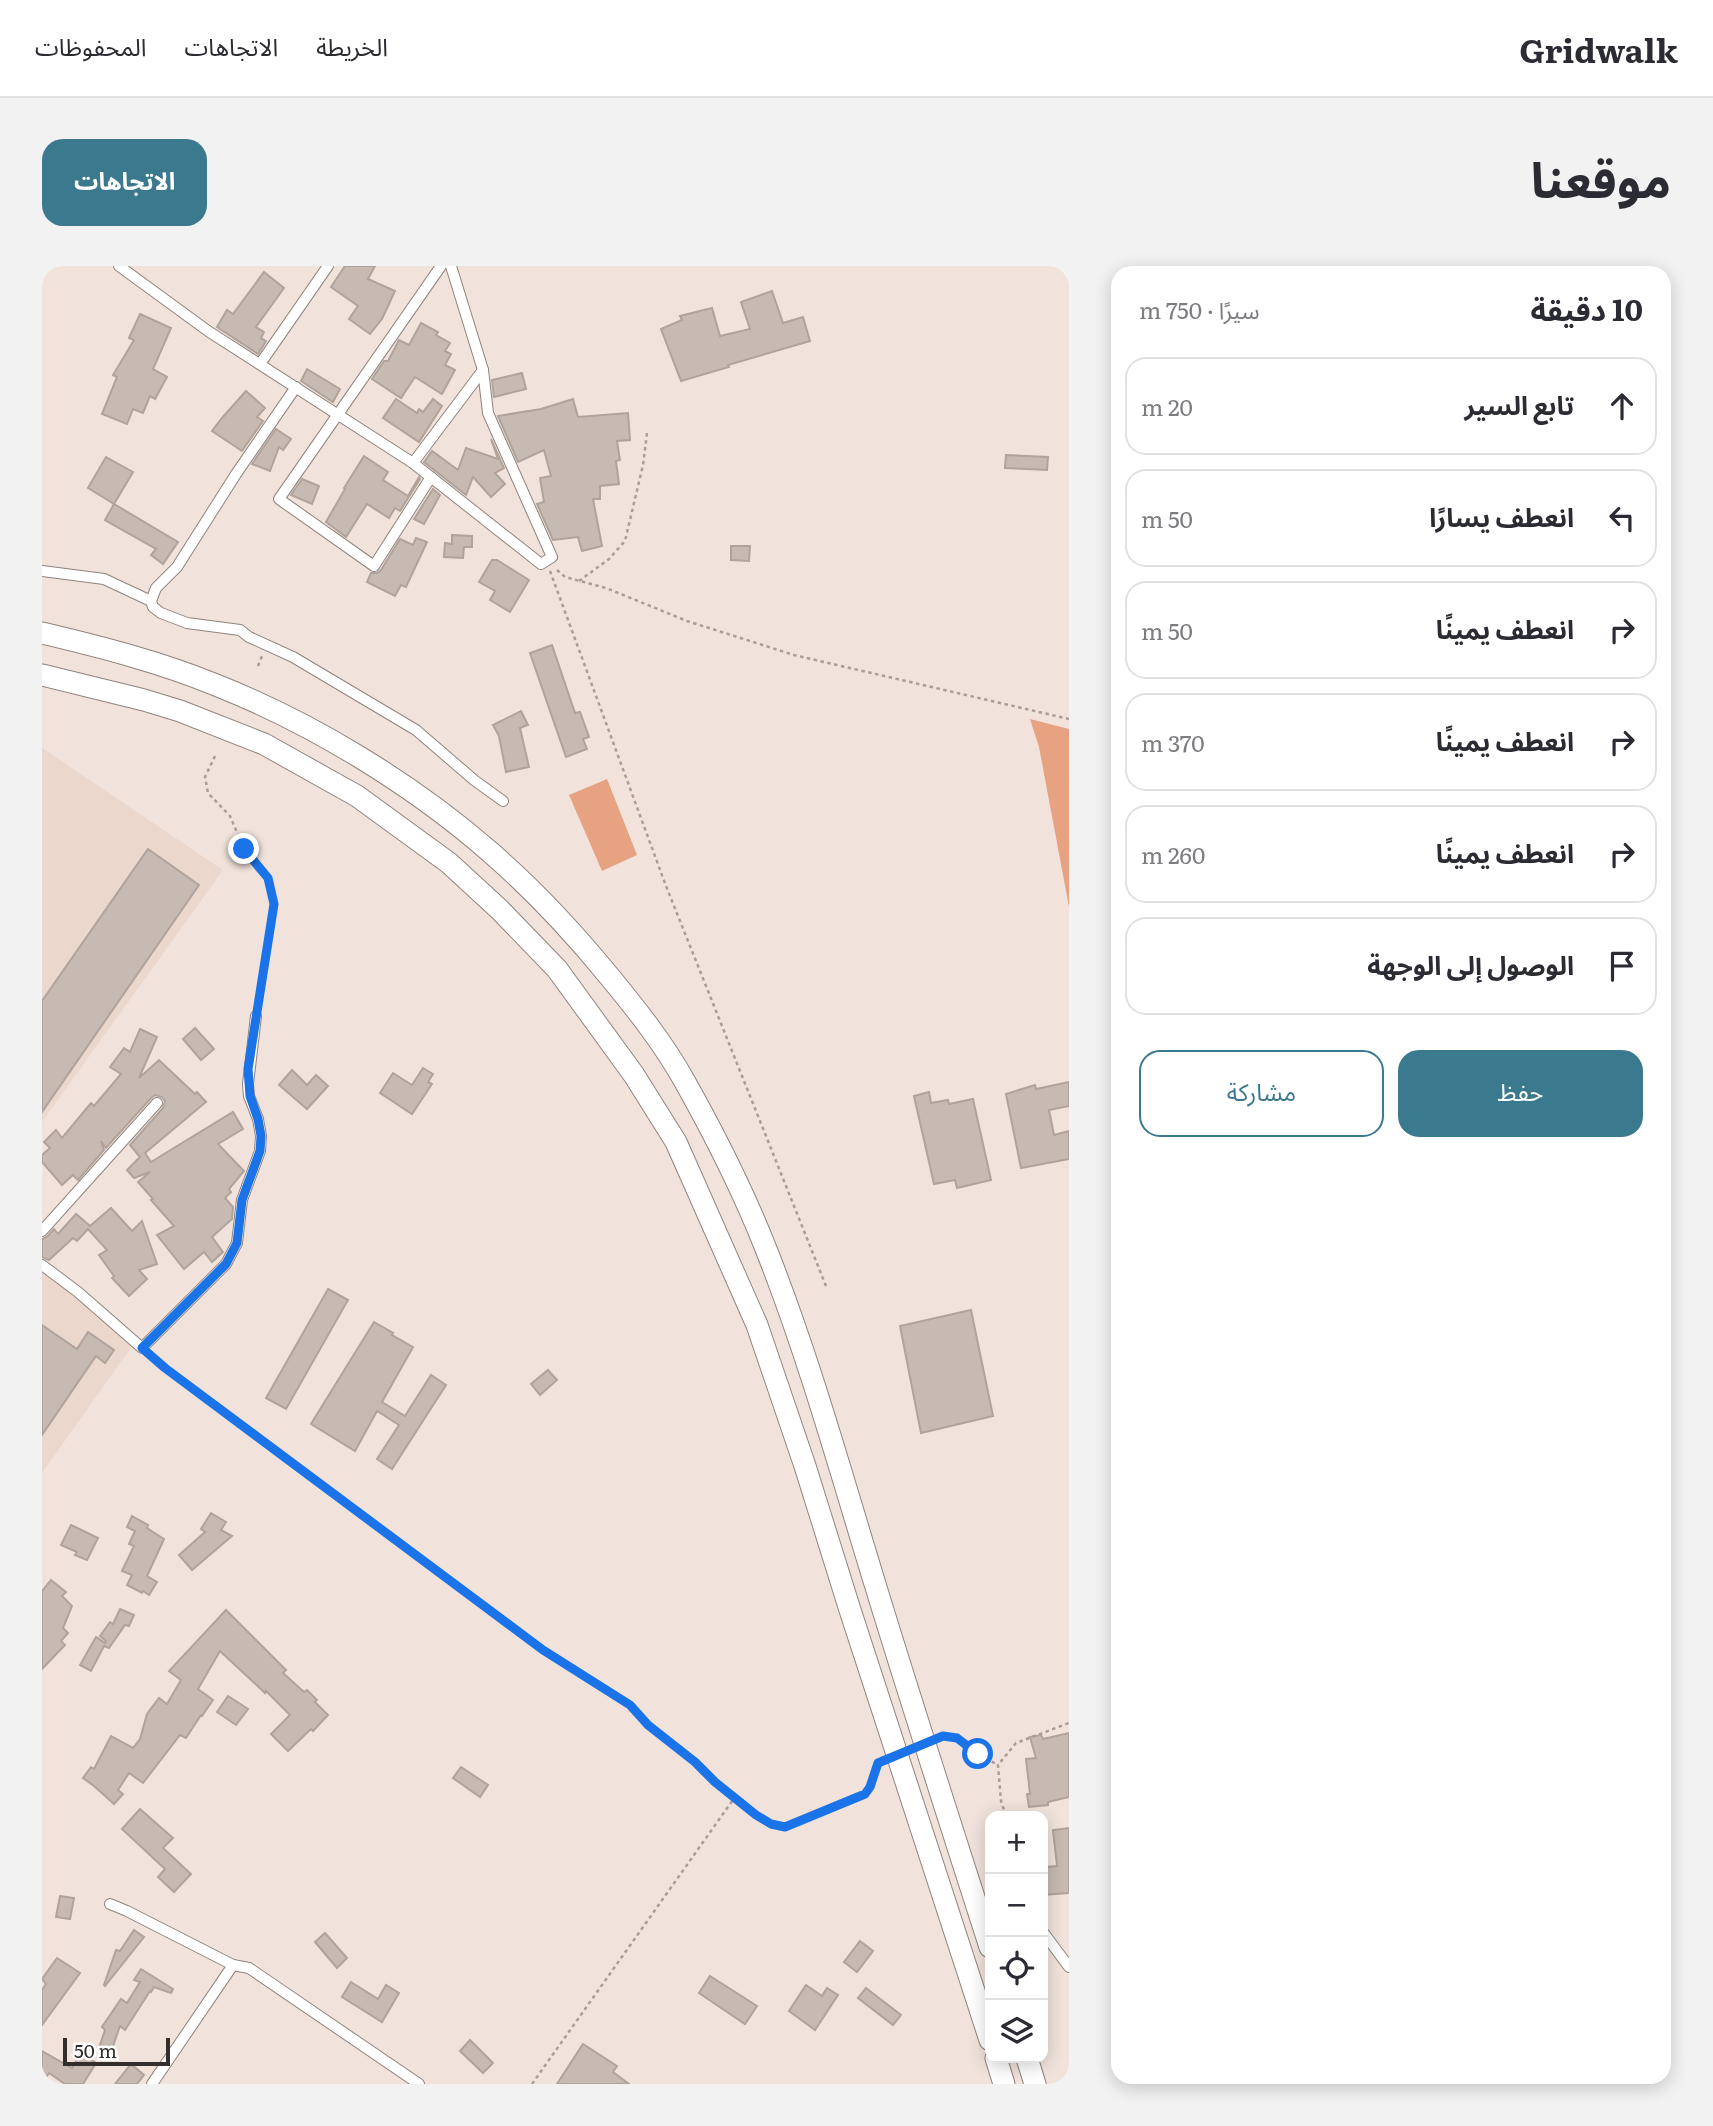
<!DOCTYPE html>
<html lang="ar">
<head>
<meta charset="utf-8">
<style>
  body { margin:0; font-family:Literata,"Noto Sans Arabic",serif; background:#f2f2f3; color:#2b2b33; direction:rtl }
  .controls { position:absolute; right:21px; bottom:21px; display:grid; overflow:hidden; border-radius:14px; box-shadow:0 4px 18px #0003 }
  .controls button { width:63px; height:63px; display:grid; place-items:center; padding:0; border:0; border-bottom:2px solid #e1e1e2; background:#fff; color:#2b2b33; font:35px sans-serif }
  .scale { position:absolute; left:21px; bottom:18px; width:107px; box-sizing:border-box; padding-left:7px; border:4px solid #332e2b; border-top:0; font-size:19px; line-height:24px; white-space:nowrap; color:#332e2b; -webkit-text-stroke:5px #fff; paint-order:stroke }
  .stop { position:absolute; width:21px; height:21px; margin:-16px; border:5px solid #1a73e8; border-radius:50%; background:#fff }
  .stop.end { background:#1a73e8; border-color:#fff; box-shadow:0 2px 7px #0008 }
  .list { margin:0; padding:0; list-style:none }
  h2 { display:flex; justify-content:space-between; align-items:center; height:91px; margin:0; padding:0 28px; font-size:30px }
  h2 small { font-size:23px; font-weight:400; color:#7c7c81 }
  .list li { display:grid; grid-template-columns:46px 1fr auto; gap:21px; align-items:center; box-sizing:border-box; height:98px; margin:0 14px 14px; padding:0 14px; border:2px solid #e1e1e2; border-radius:21px }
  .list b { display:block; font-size:26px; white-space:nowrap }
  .list em { font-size:23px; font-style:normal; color:#7c7c81 }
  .actions { display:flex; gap:14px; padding:21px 28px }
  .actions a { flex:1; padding:16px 0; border:2px solid #3b798e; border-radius:21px; text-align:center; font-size:24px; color:#3b798e }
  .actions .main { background:#3b798e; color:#fff }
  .icon { flex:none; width:38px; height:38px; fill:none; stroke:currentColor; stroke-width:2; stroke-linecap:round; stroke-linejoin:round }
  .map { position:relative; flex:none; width:1027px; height:1818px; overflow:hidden; direction:ltr; border-radius:21px }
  header { display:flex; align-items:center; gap:42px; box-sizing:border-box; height:98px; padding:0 35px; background:#fff; border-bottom:2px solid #e1e1e2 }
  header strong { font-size:33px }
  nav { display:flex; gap:38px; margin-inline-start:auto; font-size:24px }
  .intro { display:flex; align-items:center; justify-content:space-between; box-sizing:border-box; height:168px; padding:0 42px }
  h1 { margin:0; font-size:49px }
  .button { padding:18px 32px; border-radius:21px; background:#3b798e; color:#fff; font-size:24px; font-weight:700 }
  main { display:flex; gap:42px; padding:0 42px }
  aside { flex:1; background:#fff; border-radius:21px; box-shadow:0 4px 18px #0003 }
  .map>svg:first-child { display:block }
</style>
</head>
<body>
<header>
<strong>Gridwalk</strong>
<nav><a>الخريطة</a><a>الاتجاهات</a><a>المحفوظات</a></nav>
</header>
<div class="intro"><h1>موقعنا</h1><a class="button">الاتجاهات</a></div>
<main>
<aside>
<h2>10 دقيقة<small>سيرًا · 750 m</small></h2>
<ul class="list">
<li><svg class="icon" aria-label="ahead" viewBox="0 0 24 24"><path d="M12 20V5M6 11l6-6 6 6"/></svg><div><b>تابع السير</b></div><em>20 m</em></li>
<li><svg class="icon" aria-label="left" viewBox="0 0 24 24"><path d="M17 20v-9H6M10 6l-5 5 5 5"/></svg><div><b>انعطف يسارًا</b></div><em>50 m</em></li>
<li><svg class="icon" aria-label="right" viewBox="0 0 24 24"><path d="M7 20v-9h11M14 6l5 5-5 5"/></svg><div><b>انعطف يمينًا</b></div><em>50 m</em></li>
<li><svg class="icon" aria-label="right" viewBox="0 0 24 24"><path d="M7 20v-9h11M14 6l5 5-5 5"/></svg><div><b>انعطف يمينًا</b></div><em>370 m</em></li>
<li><svg class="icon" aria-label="right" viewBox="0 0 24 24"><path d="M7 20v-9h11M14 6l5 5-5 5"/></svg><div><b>انعطف يمينًا</b></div><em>260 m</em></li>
<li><svg class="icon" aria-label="arrive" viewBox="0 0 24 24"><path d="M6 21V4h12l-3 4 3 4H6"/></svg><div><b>الوصول إلى الوجهة</b></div></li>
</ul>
<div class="actions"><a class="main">حفظ</a><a>مشاركة</a></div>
</aside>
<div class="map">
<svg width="1027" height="1818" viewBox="0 0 1027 1818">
  <rect width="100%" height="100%" fill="#f1e3dc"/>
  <!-- built -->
  <g fill="#ecd7cc">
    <polygon points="0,482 181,604 0,856"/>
    <polygon points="0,1006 95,1073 0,1207"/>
  </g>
  <!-- green -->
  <g fill="#e7a381">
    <polygon points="988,453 1027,463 1027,641 997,481"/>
    <polygon points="565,513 595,589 560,605 527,529"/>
  </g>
  <!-- building -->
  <g fill="#c7bab3" stroke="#b0a39c" stroke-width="2">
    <polygon points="303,0 333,0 326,13 353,25 340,53 328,68 307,53 316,40 289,21"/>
    <polygon points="222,6 242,22 214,61 222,66 219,72 224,75 216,88 175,61 185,44 191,48"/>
    <polygon points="730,25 741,57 761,51 768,75 686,99 687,101 639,115 619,63 640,54 638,50 670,42 678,70 708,63 699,36"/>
    <polygon points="98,48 129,62 111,103 125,111 113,133 108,130 101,147 91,143 85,158 60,148 75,111 71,109 92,74 87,72"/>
    <polygon points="379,57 396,66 394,69 408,77 403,85 409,88 403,99 413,104 400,128 373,111 359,132 330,113 342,95 346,95 357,74 367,79"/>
    <polygon points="265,103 298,123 291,136 259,115"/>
    <polygon points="480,107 484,123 452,131 450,114"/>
    <polygon points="204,125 223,142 215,151 221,155 200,185 170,165 180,152"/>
    <polygon points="354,133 375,147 377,143 381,146 391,133 400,140 377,176 341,152"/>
    <polygon points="531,133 536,151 586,147 588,174 575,175 578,194 574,195 577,218 558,220 558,233 551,233 560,280 540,285 536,271 511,274 495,238 502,236 498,212 509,210 502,184 476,196 456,150 499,143"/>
    <polygon points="234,163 249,173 241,184 237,181 228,205 210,198"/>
    <polygon points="449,173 462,202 453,207 463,218 449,231 431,211 424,229 382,196 390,185 416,204 424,182 456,193"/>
    <polygon points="964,189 1006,191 1005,204 963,202"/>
    <polygon points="322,190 346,206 341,214 366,230 377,211 378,213 358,245 353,242 347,252 325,238 304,271 284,256 303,223 302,222"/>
    <polygon points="64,191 91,206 72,238 136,276 121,298 109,289 114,283 63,254 72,238 46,222"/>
    <polygon points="260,213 277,220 270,238 249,229"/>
    <polygon points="391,223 398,229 382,258 372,253"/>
    <polygon points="410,269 430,270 430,281 422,281 421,292 402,291 403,277 410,278"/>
    <polygon points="374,272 385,276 364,321 359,319 353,330 325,316 329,307 335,307 339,304 358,273 371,279"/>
    <polygon points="689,280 708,280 707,295 689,294"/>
    <polygon points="450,294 455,294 487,314 468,346 448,334 453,325 437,316"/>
    <polygon points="510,379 533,447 538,446 547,471 541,473 545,483 524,491 488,387"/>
    <polygon points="479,445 486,459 478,462 487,501 464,506 457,470 451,459"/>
    <polygon points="106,583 157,619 0,846 0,735"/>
    <polygon points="153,762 172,783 159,794 141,773"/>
    <polygon points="98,763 115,771 97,812 117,794 153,828 155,826 164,836 103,887 109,896 191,846 201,863 176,878 202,905 187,923 189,926 183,932 191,941 190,953 170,971 181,986 170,996 162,986 142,1003 115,969 132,960 109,934 111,933 96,916 108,906 92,912 85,904 98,891 88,879 121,842 123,835 120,831 113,829 109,832 64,882 59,875 62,884 36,914 31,909 20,919 0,896 0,889 8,882 2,876 14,864 20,872 49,837 52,840 79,808 68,801 82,782 88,786"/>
    <polygon points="381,802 391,808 386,816 390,818 370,848 338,827 351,807 370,819"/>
    <polygon points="250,804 265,819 274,809 286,820 265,843 237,819"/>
    <polygon points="1027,816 1027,840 1007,844 1012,869 1027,865 1027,893 979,902 964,828 993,819 994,823"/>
    <polygon points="887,826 889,837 906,834 907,838 931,833 949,914 915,922 913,914 892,918 872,830"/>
    <polygon points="69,942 90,965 100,955 115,998 97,1004 105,1013 87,1030 70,1012 72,1010 57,989 65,984 46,963 35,975 31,972 7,994 0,991 0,973 5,971 12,963 16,968 34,948 48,960"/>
    <polygon points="286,1023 306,1034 244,1143 224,1132"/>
    <polygon points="929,1044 951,1150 879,1167 858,1060"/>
    <polygon points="332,1056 351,1067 350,1069 371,1081 340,1136 363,1150 389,1109 404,1119 350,1203 335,1193 357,1159 335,1145 313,1185 269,1158"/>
    <polygon points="0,1059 35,1083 46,1066 72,1084 63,1097 54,1090 0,1169"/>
    <polygon points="506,1104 515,1114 498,1129 489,1118"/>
    <polygon points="169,1247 184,1256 179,1264 190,1270 150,1304 137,1289 163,1266 159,1263"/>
    <polygon points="90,1250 106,1259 105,1262 122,1273 105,1310 115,1316 107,1329 101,1325 100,1327 85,1319 90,1309 80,1305 92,1280 87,1278 93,1265 85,1261"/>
    <polygon points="29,1259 56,1272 45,1294 33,1289 35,1286 19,1279"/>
    <polygon points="9,1314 24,1326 20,1330 30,1340 21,1362 26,1367 19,1375 23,1379 0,1403 0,1325"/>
    <polygon points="78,1343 92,1349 87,1360 83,1359 67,1382 62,1380 49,1405 38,1399 54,1371 63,1377 64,1375 58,1370 68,1356 71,1358"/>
    <polygon points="184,1344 244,1404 241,1407 262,1426 265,1424 275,1434 273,1436 286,1449 271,1465 269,1463 246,1485 229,1468 248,1449 224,1425 223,1427 178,1385 156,1423 171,1434 160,1450 159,1449 144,1472 138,1469 101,1517 87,1507 76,1524 81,1528 72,1538 52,1520 41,1512 49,1501 52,1503 69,1470 91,1482 98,1473 105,1448 117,1432 125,1438 139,1414 127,1405"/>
    <polygon points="186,1430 206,1443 194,1459 175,1446"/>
    <polygon points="1027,1467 1027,1531 1006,1536 1006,1539 987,1541 985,1528 988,1528 984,1493 994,1492 988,1471 999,1469 1001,1473"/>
    <polygon points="419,1501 446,1519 438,1531 411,1512"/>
    <polygon points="98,1543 131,1572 121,1582 149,1608 132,1626 116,1611 123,1603 80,1563"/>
    <polygon points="1027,1562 1027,1627 1001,1629 1001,1617 1005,1617 1004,1601 1015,1600 1011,1564"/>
    <polygon points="18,1630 32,1632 28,1653 14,1651"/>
    <polygon points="92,1664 102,1671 63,1720 62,1719 74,1684 78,1685"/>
    <polygon points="283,1667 305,1692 295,1702 273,1676"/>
    <polygon points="818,1675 831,1685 815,1706 802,1696"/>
    <polygon points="15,1692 38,1707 0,1759 0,1724 4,1718 0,1713"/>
    <polygon points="99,1703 131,1723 129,1727 112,1721 109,1726 108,1725 83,1764 78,1760 69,1786 57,1782 63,1764 60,1761 79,1733 85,1737 98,1716 92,1714"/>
    <polygon points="668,1710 715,1740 703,1758 657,1727"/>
    <polygon points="309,1716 336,1733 344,1719 357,1727 340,1756 300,1731"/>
    <polygon points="764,1719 780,1730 785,1722 796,1729 773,1764 747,1745"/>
    <polygon points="824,1722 859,1749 851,1759 816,1732"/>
    <polygon points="428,1774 451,1797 441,1807 418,1785"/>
    <polygon points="541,1778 575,1800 571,1806 587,1818 515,1818"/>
    <polygon points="0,1785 30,1802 39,1787 54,1797 41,1818 23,1818 7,1807 0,1818"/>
    <polygon points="89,1798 102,1809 95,1818 73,1818"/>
  </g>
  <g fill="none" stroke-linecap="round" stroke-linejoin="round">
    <!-- street casing -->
    <g stroke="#90837d" stroke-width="12">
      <g id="street">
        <polyline points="77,0 166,65 371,197 499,298 510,291 446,147 441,104 409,0"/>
        <polyline points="218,98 286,0"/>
        <polyline points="254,121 194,208 135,301 114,322 109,335 111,341 119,347 145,357 198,364 207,371 251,391 374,464 432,514 461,535"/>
        <polyline points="371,197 441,104"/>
        <polyline points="389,211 332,300 237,233 399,0"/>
        <polyline points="0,305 62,313 109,335"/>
        <polyline points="0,965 115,837"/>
        <polyline points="0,999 36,1026 100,1082 184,998 195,977 200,934 218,885 219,870 216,853 207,830 206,818 214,750"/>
        <polyline points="68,1638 85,1645 191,1699 207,1702 377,1818"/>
        <polyline points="1001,1666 1027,1701"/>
        <polyline points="110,1818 191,1699"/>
      </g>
    </g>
    <!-- highway casing -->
    <g stroke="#90837d" stroke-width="23">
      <g id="highway">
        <path d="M0,367C59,381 118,396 174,419C270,457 370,518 447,585C491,623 531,666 567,710C595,744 622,778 643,816C674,871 703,929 726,988C768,1095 799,1207 833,1318C870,1439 909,1560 948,1681"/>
        <polyline points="0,409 102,434 138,445 222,478 315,530 407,597 458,644 515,703 592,809 634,876 715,1059 763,1200 808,1344 948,1774"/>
        <polyline points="954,1792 962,1818"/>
        <polyline points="985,1792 993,1818"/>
      </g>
    </g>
    <!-- path -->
    <g stroke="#a89d98" stroke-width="2.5" stroke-dasharray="3.5 3.5" stroke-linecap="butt">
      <polyline points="515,304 523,311 564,322 645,355 752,389 1027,453"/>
      <polyline points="508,305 624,620 784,1020"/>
      <polyline points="537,315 567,293 583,275 601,199 605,167"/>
      <polyline points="216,400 220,390"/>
      <polyline points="173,490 163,511 166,527 188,550 202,583 226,612 231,629 231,647 216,738"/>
      <polyline points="108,1089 501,1384 588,1439 606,1459 714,1549 729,1558 743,1561 823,1528 828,1521 836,1498"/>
      <polyline points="901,1470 914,1472 936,1488 956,1499"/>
      <polyline points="964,1550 959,1535 956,1499 974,1477 1027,1457"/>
      <polyline points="490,1818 693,1531"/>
    </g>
    <!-- street -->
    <use href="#street" stroke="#fff" stroke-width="10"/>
    <!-- highway -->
    <use href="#highway" stroke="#fff" stroke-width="21"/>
    <!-- path-bridge -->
    <polyline stroke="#a89d98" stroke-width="2.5" stroke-dasharray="3.5 3.5" stroke-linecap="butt" points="836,1498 901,1470"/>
  </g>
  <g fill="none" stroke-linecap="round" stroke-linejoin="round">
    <!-- route -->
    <polyline stroke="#1a73e8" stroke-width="9" points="202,583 226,612 232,638 206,803 208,830 216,853 219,870 218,885 200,934 195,977 184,998 100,1082 123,1102 501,1384 588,1439 606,1459 653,1496 673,1516 714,1549 729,1558 743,1561 823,1528 828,1521 836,1497 901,1470 915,1472 936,1488"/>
  </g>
</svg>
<div class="controls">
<button>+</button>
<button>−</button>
<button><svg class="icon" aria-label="locate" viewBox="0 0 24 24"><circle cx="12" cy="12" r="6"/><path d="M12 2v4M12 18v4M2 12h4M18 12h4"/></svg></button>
<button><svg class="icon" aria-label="layers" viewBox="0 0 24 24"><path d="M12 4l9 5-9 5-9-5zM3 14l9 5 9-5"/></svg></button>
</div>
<div class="scale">50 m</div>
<div class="stop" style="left:936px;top:1488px"></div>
<div class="stop end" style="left:202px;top:583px"></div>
</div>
</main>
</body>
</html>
